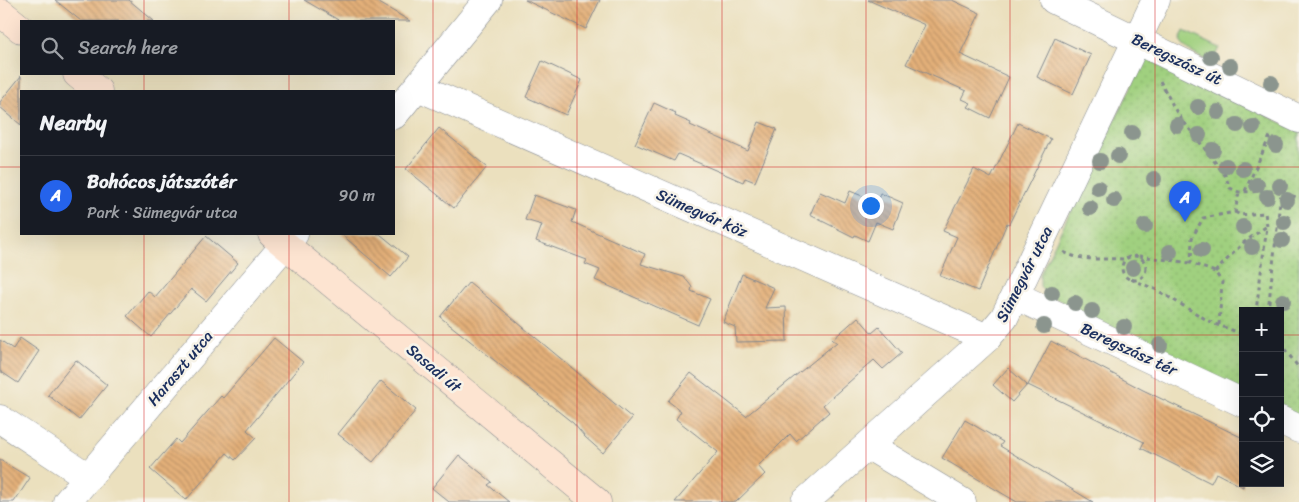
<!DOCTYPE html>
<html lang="en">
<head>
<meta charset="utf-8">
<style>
  body { margin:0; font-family:Sriracha,sans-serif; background:#242831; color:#f1f3f6 }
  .controls { position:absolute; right:15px; bottom:15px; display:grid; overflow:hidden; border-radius:0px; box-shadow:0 5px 20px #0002 }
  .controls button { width:45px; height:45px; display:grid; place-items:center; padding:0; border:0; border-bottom:1px solid #363941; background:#171b24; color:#f1f3f6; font:25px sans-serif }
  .you { position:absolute; left:870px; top:205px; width:18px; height:18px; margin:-12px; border:4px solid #fff; border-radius:50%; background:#1a73e8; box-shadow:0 0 0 8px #1a73e833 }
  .badge { display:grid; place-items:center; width:32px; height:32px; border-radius:50%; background:#2563eb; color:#fff; font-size:16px; font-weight:700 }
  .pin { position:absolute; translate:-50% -41px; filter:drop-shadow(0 1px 2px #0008) }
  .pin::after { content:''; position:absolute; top:26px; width:18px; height:15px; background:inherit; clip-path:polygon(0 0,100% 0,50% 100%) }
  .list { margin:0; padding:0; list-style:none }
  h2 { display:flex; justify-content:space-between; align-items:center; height:65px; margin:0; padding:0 20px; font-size:21px }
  h2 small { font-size:16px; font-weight:400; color:#9ea1a6 }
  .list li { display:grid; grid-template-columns:32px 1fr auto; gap:15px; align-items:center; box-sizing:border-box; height:80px; padding:0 20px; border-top:1px solid #363941 }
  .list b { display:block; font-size:19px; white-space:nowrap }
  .list p { margin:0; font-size:16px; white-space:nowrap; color:#9ea1a6 }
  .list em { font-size:16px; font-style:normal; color:#9ea1a6 }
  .icon { flex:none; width:28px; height:28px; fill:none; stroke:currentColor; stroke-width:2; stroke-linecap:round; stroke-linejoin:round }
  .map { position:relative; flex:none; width:1299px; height:502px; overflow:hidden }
  .search { position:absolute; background:#171b24; box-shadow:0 5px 20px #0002; left:20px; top:20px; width:375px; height:55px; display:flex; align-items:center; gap:12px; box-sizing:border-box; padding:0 18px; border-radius:0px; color:#9ea1a6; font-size:19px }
  .panel { position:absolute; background:#171b24; box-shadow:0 5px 20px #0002; left:20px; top:90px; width:375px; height:145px; border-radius:0px }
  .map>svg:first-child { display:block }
</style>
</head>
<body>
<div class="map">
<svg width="1299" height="502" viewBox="0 0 1299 502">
  <defs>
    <pattern id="park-dots" width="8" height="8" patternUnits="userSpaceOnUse" patternTransform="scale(1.25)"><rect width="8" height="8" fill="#a0d07f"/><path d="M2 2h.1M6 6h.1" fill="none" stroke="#89b370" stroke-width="1.8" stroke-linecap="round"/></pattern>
    <pattern id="building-back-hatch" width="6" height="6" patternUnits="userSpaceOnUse" patternTransform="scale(1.25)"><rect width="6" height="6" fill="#e4b079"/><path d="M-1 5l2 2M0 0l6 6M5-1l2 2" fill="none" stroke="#b89066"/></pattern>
  </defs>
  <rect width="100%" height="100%" fill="#f7f3e8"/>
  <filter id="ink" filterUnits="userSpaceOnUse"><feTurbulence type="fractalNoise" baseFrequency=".02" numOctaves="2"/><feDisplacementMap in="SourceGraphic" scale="10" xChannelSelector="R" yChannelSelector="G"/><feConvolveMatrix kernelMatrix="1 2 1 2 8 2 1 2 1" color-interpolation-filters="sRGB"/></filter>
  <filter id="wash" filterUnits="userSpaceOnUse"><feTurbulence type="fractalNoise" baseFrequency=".0096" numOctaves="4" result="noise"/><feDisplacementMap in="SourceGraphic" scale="20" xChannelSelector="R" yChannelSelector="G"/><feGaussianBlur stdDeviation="1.12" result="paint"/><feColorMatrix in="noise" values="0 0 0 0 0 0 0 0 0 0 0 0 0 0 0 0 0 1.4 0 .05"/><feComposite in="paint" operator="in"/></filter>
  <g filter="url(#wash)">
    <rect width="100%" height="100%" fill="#ebe0be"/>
    <!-- grass -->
    <path fill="#a0d07f" stroke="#5e806e" d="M1184,31L1220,48L1212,63C1201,57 1186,52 1180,41Z"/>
    <!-- park -->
    <polygon fill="url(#park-dots)" stroke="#5e806e" points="1148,59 1299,131 1299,422 1280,412 1280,311 1243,311 1243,393 1045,293 1040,286 1040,274 1141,67"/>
    <g id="blocks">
      <!-- building -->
      <g fill="url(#building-back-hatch)">
        <polygon points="55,0 129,0 154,21 81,21"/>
        <polygon points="304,0 374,0 410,21 340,21"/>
        <polygon points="525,0 600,0 586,29"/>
        <polygon points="868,0 952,0 980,13 960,54 1009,77 990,118 968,107 971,103 962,99 966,91 906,64 925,25"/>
        <polygon points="1055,38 1091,55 1073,94 1037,77"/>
        <polygon points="542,61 582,80 566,115 526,97"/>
        <polygon points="21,76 21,125 0,107 0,102"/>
        <polygon points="654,103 676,113 675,116 691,123 690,125 748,151 759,122 777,129 755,182 745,178 743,182 678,154 674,161 635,144"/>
        <polygon points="1018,123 1051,139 1009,224 1007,223 978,291 940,276 957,237 943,231 974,169 991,178"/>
        <polygon points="439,128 487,167 454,208 406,169"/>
        <polygon points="850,191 877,202 880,193 903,203 893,229 876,222 868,241 855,235 854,237 810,215 820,192 845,203"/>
        <polygon points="534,195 576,210 572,222 645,254 641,264 684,277 692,287 691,291 710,299 698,325 595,280 600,270 585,264 587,260 536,241 542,225 525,220"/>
        <polygon points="341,234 380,234 408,257 391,277"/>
        <polygon points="206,236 238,263 206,301 191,289 151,337 127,316 148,291 155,297"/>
        <polygon points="742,274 774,288 765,308 786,307 787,341 736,342 735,327 723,322"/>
        <polygon points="469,282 632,418 603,453 585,437 573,423 440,317"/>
        <polygon points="858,317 872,333 879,327 902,353 883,369 874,360 823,405 829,412 796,441 790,434 758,466 765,474 736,502 675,502 718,452 676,419 681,411 668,401 691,373 746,416 837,342 832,340"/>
        <polygon points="20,338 39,351 18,383 0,371 0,340 13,349"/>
        <polygon points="274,338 303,362 247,430 256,438 235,460 227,453 186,500 150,469 176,439 180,443 221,396 223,398"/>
        <polygon points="1051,341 1143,390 1243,438 1243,487 1216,473 1211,483 1141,448 1144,442 1028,385"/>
        <polygon points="76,360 107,385 79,420 48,395"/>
        <polygon points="1008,368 1027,385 1012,402 993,385"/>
        <polygon points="381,381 416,410 373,462 338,434"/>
        <polygon points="965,420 1003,442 1000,446 1093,502 1017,502 942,458"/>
        <polygon points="459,455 492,482 488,485 509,502 449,502 432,488"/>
        <polygon points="0,460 30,478 14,502 0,502"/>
      </g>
    </g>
  </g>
  <g filter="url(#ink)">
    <use href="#blocks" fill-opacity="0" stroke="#83888e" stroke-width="1"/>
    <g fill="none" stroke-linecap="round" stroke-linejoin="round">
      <!-- street casing -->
      <g stroke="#83888e" stroke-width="29">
        <g id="street">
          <polyline points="1054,0 1299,119"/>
          <polyline points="418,87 987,338"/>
          <polyline points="394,115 488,0"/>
          <polyline points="1016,296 1243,403"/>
          <polyline points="0,419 88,477"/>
          <polyline points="1280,420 1299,429"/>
          <polyline points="869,446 962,502"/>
          <polyline points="67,502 294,234"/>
          <polyline points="805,502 987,338 1004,318 1156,0"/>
        </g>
      </g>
      <!-- secondary casing -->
      <g stroke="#83888e" stroke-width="29">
        <g id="secondary">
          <polyline points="0,12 21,29"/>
          <polyline points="77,74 98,91"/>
          <polyline points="272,234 597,502"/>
        </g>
      </g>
      <!-- path -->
      <g stroke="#83888e" stroke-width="3" stroke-dasharray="4 4" stroke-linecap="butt">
        <polyline points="1160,81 1177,113 1225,175 1230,188 1239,192 1277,191 1299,198"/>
        <polyline points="1245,191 1271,134"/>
        <polyline points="1235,212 1240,215 1265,213 1267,226 1256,311"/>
        <path d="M1064,252C1081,262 1106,258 1125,259"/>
        <circle cx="1134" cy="268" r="12"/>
        <polyline points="1139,256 1191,263"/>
        <polyline points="1215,272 1243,243 1267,226"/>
        <polyline points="1131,279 1157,290 1212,323 1243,334"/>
        <polyline points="1268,311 1281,192"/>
        <polyline points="1219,325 1222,282 1215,272 1191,263 1192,238 1203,218 1235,212 1239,192"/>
        <polyline points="1280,343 1299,368"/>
      </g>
      <!-- street -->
      <use href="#street" stroke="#fff" stroke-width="28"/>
      <!-- secondary -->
      <use href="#secondary" stroke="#fde4d1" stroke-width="28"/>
    </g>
    <!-- trees -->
    <g fill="#8b958e">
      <circle cx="1211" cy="57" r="8"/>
      <circle cx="1230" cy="66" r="8"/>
      <circle cx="1271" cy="83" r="8"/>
      <circle cx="1198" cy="107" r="8"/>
      <circle cx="1218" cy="112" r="8"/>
      <circle cx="1177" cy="125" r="8"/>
      <circle cx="1237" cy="125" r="8"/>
      <circle cx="1253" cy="127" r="8"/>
      <circle cx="1132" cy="133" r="8"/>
      <circle cx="1199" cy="135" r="8"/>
      <circle cx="1276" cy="145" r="8"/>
      <circle cx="1213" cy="150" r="8"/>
      <circle cx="1118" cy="156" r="8"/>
      <circle cx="1100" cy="161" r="8"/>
      <circle cx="1226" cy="166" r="8"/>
      <circle cx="1243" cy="169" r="8"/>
      <circle cx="1154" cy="179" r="8"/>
      <circle cx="1257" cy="185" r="8"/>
      <circle cx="1280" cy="186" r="8"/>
      <circle cx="1098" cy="188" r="8"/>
      <circle cx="1267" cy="197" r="8"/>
      <circle cx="1114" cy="200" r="8"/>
      <circle cx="1287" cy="200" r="8"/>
      <circle cx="1090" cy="208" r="8"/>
      <circle cx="1284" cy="222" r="8"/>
      <circle cx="1145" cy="226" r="8"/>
      <circle cx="1243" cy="227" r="8"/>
      <circle cx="1282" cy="240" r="8"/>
      <circle cx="1252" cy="247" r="8"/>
      <circle cx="1202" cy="250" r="8"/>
      <circle cx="1170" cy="252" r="8"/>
      <circle cx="1133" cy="268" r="8"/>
      <circle cx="1052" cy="293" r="8"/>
      <circle cx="1283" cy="301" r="8"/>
      <circle cx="1075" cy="303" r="8"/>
      <circle cx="1092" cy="311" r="8"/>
      <circle cx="1044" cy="326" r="8"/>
      <circle cx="1124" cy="327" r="8"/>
      <circle cx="1160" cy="345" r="8"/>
    </g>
  </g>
  <!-- grid -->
  <path fill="none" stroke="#d62828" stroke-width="1" stroke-opacity="0.55" d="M144,0V21M289,0V21M433,0V502M577,0V502M722,0V502M866,0V502M1010,0V502M1155,0V502M144,74V91M289,74V91M0,167H21M394,167H1299M144,234V502M289,234V502M0,335H1243M1280,335H1299"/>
  <g text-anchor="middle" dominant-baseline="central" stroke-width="5" stroke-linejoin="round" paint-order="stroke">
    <!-- street labels -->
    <g font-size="16" fill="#1b2f5e" stroke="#f7f3e8">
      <text transform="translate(1177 59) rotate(26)">Beregszász út</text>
      <text transform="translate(702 213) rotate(24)">Sümegvár köz</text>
      <text transform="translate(1024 274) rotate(-63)">Sümegvár utca</text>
      <text transform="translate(1129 349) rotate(25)">Beregszász tér</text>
      <text transform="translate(180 368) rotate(-50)">Haraszt utca</text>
      <text transform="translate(434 368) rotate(40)">Sasadi út</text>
    </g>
  </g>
</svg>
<div class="controls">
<button>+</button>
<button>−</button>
<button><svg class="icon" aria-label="locate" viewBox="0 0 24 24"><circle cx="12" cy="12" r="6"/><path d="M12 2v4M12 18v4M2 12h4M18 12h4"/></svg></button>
<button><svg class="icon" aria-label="layers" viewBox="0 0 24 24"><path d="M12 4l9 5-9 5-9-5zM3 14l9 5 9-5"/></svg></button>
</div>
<div class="you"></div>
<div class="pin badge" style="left:1185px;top:222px">A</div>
<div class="search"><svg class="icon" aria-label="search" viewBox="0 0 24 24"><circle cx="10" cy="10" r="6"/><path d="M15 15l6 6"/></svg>Search here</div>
<section class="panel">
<h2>Nearby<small></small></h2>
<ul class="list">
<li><span class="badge">A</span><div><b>Bohócos játszótér</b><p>Park · Sümegvár utca</p></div><em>90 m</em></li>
</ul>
</section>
</div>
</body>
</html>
